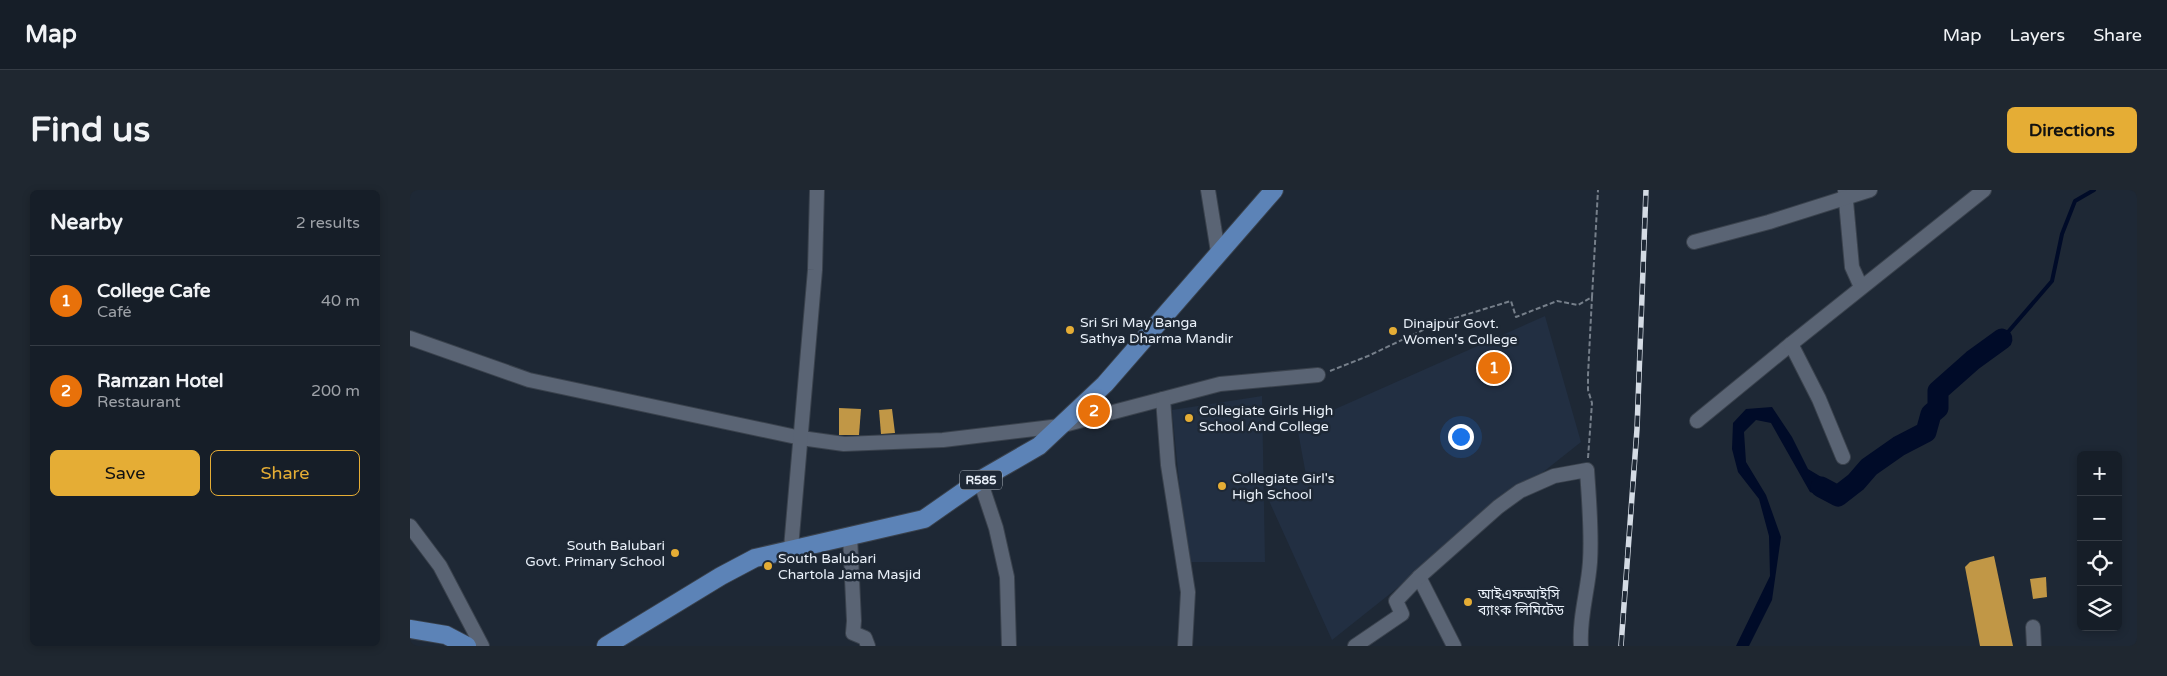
<!DOCTYPE html>
<html lang="en">
<head>
<meta charset="utf-8">
<style>
  body { margin:0; font-family:"Varela Round","Noto Sans Bengali",sans-serif; background:#1f2730; color:#f1f3f6 }
  .controls { position:absolute; right:15px; bottom:15px; display:grid; overflow:hidden; border-radius:8px; box-shadow:0 2px 8px #0003 }
  .controls button { width:45px; height:45px; display:grid; place-items:center; padding:0; border:0; border-bottom:1px solid #353c45; background:#161e28; color:#f1f3f6; font:25px sans-serif }
  .you { position:absolute; left:1050px; top:246px; width:18px; height:18px; margin:-12px; border:4px solid #fff; border-radius:50%; background:#1a73e8; box-shadow:0 0 0 8px #1a73e833 }
  .badge { display:grid; place-items:center; width:32px; height:32px; border-radius:50%; background:#e5ad35; color:#fff; font-size:16px; font-weight:700 }
  .pin { position:absolute; translate:-50% -50%; border:2px solid #fff; box-shadow:0 1px 5px #0006 }
  .list { margin:0; padding:0; list-style:none }
  h2 { display:flex; justify-content:space-between; align-items:center; height:65px; margin:0; padding:0 20px; font-size:21px }
  h2 small { font-size:16px; font-weight:400; color:#9ea2a8 }
  .list li { display:grid; grid-template-columns:32px 1fr auto; gap:15px; align-items:center; box-sizing:border-box; height:90px; padding:0 20px; border-top:1px solid #353c45 }
  .list b { display:block; font-size:19px; white-space:nowrap }
  .list p { margin:0; font-size:16px; white-space:nowrap; color:#9ea2a8 }
  .list em { font-size:16px; font-style:normal; color:#9ea2a8 }
  .actions { display:flex; gap:10px; padding:15px 20px }
  .actions a { flex:1; padding:11px 0; border:1px solid #e5ad35; border-radius:8px; text-align:center; font-size:18px; color:#e5ad35 }
  .actions .main { background:#e5ad35; color:#111 }
  .icon { flex:none; width:28px; height:28px; fill:none; stroke:currentColor; stroke-width:2; stroke-linecap:round; stroke-linejoin:round }
  .map { position:relative; flex:none; width:1727px; height:456px; overflow:hidden; border-radius:8px }
  header { display:flex; align-items:center; gap:30px; box-sizing:border-box; height:70px; padding:0 25px; background:#161e28; border-bottom:1px solid #353c45 }
  header strong { font-size:24px }
  nav { display:flex; gap:28px; margin-inline-start:auto; font-size:18px }
  .intro { display:flex; align-items:center; justify-content:space-between; box-sizing:border-box; height:120px; padding:0 30px }
  h1 { margin:0; font-size:35px }
  .button { padding:12px 22px; border-radius:8px; background:#e5ad35; color:#111; font-size:18px; font-weight:700 }
  main { display:flex; gap:30px; padding:0 30px }
  aside { flex:1; background:#161e28; border-radius:8px; box-shadow:0 2px 8px #0003 }
  .map>svg:first-child { display:block }
</style>
</head>
<body>
<header>
<strong>Map</strong>
<nav><a>Map</a><a>Layers</a><a>Share</a></nav>
</header>
<div class="intro"><h1>Find us</h1><a class="button">Directions</a></div>
<main>
<aside>
<h2>Nearby<small>2 results</small></h2>
<ul class="list">
<li><span class="badge" style="background:#e8710a">1</span><div><b>College Cafe</b><p>Café</p></div><em>40 m</em></li>
<li><span class="badge" style="background:#e8710a">2</span><div><b>Ramzan Hotel</b><p>Restaurant</p></div><em>200 m</em></li>
</ul>
<div class="actions"><a class="main">Save</a><a>Share</a></div>
</aside>
<div class="map">
<svg width="1727" height="456" viewBox="0 0 1727 456">
  <rect width="100%" height="100%" fill="#1e2835"/>
  <!-- built -->
  <g fill="#222f42">
    <polygon points="1135,126 1171,252 922,450 860,313 856,297 896,285 887,236"/>
    <polygon points="852,206 855,372 777,372 762,220"/>
  </g>
  <!-- water -->
  <polygon fill="#000b28" points="1362,217 1382,247 1398,279 1418,291 1424,311 1400,302 1361,233 1346,230 1334,242 1336,272 1356,305 1371,347 1362,410 1339,456 1326,456 1360,386 1359,346 1349,309 1328,282 1322,259 1323,233 1336,219"/>
  <g fill="none" stroke-linecap="round" stroke-linejoin="round">
    <!-- stream -->
    <polyline stroke="#000b28" stroke-width="4" points="1592,149 1642,91 1652,44 1665,11 1684,0"/>
    <!-- river -->
    <polyline stroke="#000b28" stroke-width="21" points="1411,297 1428,306 1446,292 1459,277 1489,256 1516,242 1521,224 1528,218 1528,201 1563,170 1592,149"/>
  </g>
  <!-- building -->
  <g fill="#c19746">
    <polygon points="429,218 451,219 449,245 429,245"/>
    <polygon points="482,219 485,243 471,244 469,220"/>
    <polygon points="1584,366 1603,456 1570,456 1555,377 1560,372"/>
    <polygon points="1636,387 1637,407 1623,409 1620,389"/>
  </g>
  <g fill="none" stroke-linecap="round" stroke-linejoin="round">
    <!-- minor casing -->
    <g stroke="#3a424d" stroke-width="16">
      <g id="minor">
        <polyline points="798,0 808,62"/>
        <polyline points="1435,0 1442,77 1451,97"/>
        <polyline points="1284,52 1359,32 1460,0"/>
        <polyline points="0,148 119,190 391,248 434,254 533,250 650,236 810,194 908,185"/>
        <polyline points="753,209 758,275 778,402 775,456"/>
        <polyline points="1287,231 1381,154"/>
        <polyline points="1433,267 1409,209 1381,154 1574,0"/>
        <polyline points="570,290 586,338 597,387 599,456"/>
        <polyline points="0,336 30,376 72,456"/>
        <polyline points="440,346 444,431 443,443 455,448 458,456"/>
        <polyline points="381,358 405,80 407,0"/>
        <polyline points="1009,387 1044,456"/>
        <polyline points="1623,437 1624,456"/>
        <path d="M945,456L992,424L986,411L1009,387L1088,317L1110,301L1144,286L1177,280C1179,311 1182,342 1180,372C1178,401 1169,427 1171,456"/>
      </g>
    </g>
    <!-- major casing -->
    <g stroke="#3a424d" stroke-width="20">
      <g id="major">
        <polyline points="0,439 36,445 57,456"/>
        <polyline points="196,456 311,386 345,368 514,329 570,290 629,256 695,194 864,0"/>
      </g>
    </g>
    <!-- path -->
    <g stroke="#767f8a" stroke-width="2" stroke-dasharray="5 2.5" stroke-linecap="butt">
      <polyline points="920,181 958,166 1028,133 1101,111 1106,127 1147,111 1168,115 1182,107 1188,0"/>
      <polyline points="1178,268 1182,213 1178,200 1178,185 1182,107"/>
    </g>
    <!-- minor -->
    <use href="#minor" stroke="#5a6474" stroke-width="14"/>
    <!-- major -->
    <use href="#major" stroke="#5c83b7" stroke-width="18"/>
    <!-- rail casing -->
    <g stroke="#d4dbe4" stroke-width="5.5">
      <polyline id="rail" points="1211,456 1227,239 1236,0"/>
    </g>
    <!-- rail -->
    <use href="#rail" stroke="#1e2835" stroke-width="4" stroke-dasharray="11" stroke-linecap="butt"/>
  </g>
  <!-- markers -->
  <g fill="#e5ad35" stroke="#1e2835" stroke-width="2">
    <circle cx="660" cy="140" r="5"/>
    <circle cx="983" cy="141" r="5"/>
    <circle cx="779" cy="228" r="5"/>
    <circle cx="812" cy="296" r="5"/>
    <circle cx="265" cy="363" r="5"/>
    <circle cx="358" cy="376" r="5"/>
    <circle cx="1058" cy="412" r="5"/>
  </g>
  <g text-anchor="middle" dominant-baseline="central" stroke-width="5" stroke-linejoin="round" paint-order="stroke">
    <!-- shield labels -->
    <rect fill="#1e2835" stroke="#adb5bf" stroke-width="1" x="550" y="280.5" width="42" height="19" rx="4"/>
    <g font-size="12" font-weight="bold" fill="#eaf1fa">
      <text x="571" y="290">R585</text>
    </g>
    <!-- poi labels -->
    <g font-size="14" fill="#eaf1fa" stroke="#1e2835" text-anchor="start">
      <text x="670" y="132">Sri Sri May Banga<tspan x="670" dy="16">Sathya Dharma Mandir</tspan></text>
      <text x="993" y="133">Dinajpur Govt.<tspan x="993" dy="16">Women's College</tspan></text>
      <text x="789" y="220">Collegiate Girls High<tspan x="789" dy="16">School And College</tspan></text>
      <text x="822" y="288">Collegiate Girl's<tspan x="822" dy="16">High School</tspan></text>
      <text x="255" y="355" text-anchor="end">South Balubari<tspan x="255" dy="16">Govt. Primary School</tspan></text>
      <text x="368" y="368">South Balubari<tspan x="368" dy="16">Chartola Jama Masjid</tspan></text>
      <text x="1068" y="404">আইএফআইসি<tspan x="1068" dy="16">ব্যাংক লিমিটেড</tspan></text>
    </g>
  </g>
</svg>
<div class="controls">
<button>+</button>
<button>−</button>
<button><svg class="icon" aria-label="locate" viewBox="0 0 24 24"><circle cx="12" cy="12" r="6"/><path d="M12 2v4M12 18v4M2 12h4M18 12h4"/></svg></button>
<button><svg class="icon" aria-label="layers" viewBox="0 0 24 24"><path d="M12 4l9 5-9 5-9-5zM3 14l9 5 9-5"/></svg></button>
</div>
<div class="you"></div>
<div class="pin badge" style="left:1084px;top:178px;background:#e8710a">1</div>
<div class="pin badge" style="left:684px;top:221px;background:#e8710a">2</div>
</div>
</main>
</body>
</html>
